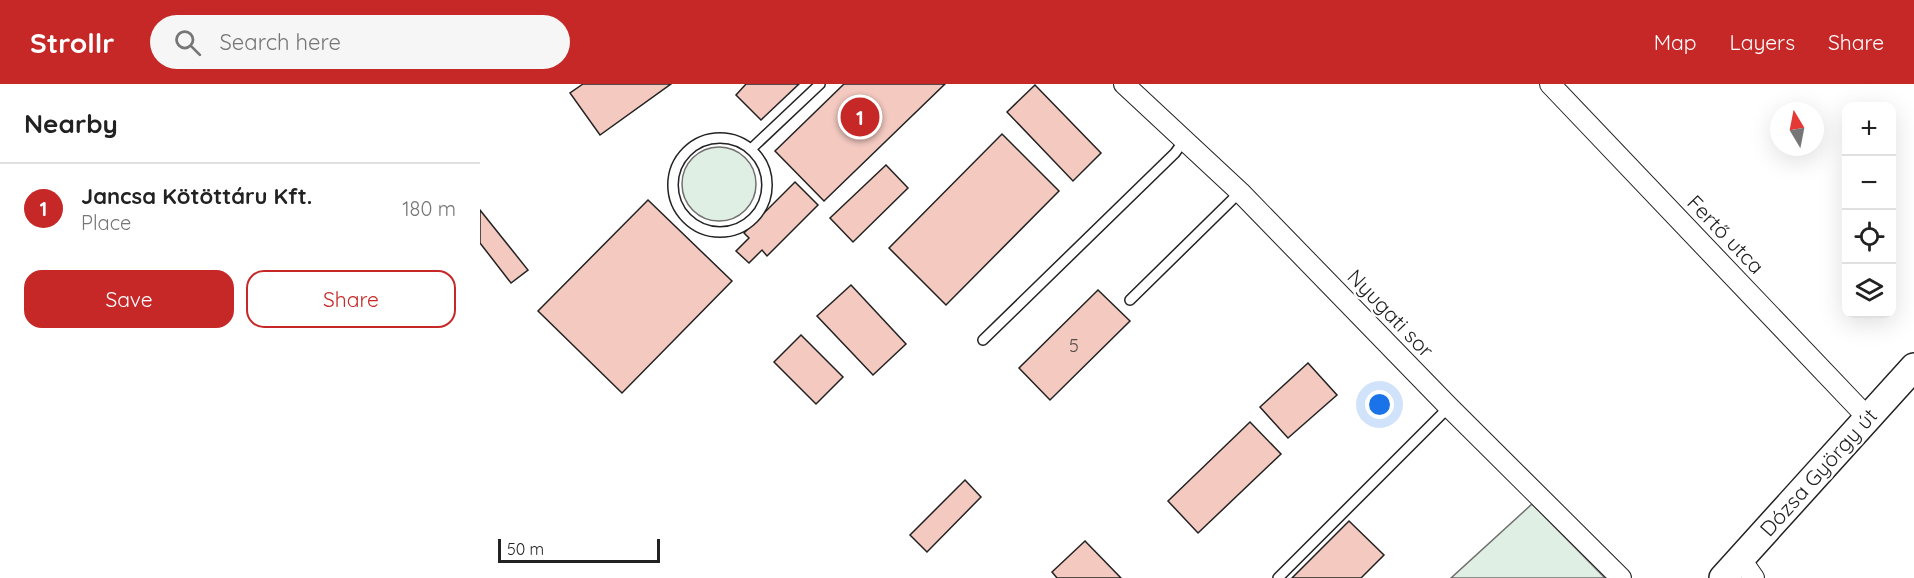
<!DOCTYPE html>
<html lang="en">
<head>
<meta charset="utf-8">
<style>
  body { margin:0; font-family:Quicksand,sans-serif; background:#f6f6f6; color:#222 }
  .controls { position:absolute; right:18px; top:18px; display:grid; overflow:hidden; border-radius:12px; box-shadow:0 6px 24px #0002 }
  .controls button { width:54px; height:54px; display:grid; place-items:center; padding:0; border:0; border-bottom:2px solid #e0e0e0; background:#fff; color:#222; font:30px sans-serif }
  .compass { position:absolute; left:1290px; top:18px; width:54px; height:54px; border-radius:50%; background:#fff; box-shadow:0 6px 24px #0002; rotate:350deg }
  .scale { position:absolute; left:18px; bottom:15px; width:162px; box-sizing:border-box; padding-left:6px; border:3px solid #222; border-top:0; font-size:16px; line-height:21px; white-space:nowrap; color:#222; -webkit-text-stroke:4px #fff; paint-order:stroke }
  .you { position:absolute; left:900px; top:321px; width:21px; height:21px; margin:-15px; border:4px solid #fff; border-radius:50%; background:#1a73e8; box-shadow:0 0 0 9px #1a73e833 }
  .badge { display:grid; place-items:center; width:39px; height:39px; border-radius:50%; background:#c62828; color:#fff; font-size:20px; font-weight:700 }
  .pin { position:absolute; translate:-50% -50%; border:3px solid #fff; box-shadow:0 2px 6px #0006 }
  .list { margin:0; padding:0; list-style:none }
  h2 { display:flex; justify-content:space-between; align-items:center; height:78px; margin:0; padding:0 24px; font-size:26px }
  h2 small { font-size:20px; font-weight:400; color:#767676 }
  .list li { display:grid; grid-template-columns:39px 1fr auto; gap:18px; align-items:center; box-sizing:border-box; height:90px; padding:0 24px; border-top:2px solid #e0e0e0 }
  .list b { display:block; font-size:22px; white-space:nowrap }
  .list p { margin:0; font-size:20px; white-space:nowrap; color:#767676 }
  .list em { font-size:20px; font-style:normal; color:#767676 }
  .actions { display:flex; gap:12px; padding:18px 24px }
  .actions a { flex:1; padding:14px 0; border:2px solid #c62828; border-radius:18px; text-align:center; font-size:21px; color:#c62828 }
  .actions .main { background:#c62828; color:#fff }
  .icon { flex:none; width:33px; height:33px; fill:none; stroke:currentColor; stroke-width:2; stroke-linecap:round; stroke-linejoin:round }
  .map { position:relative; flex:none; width:1434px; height:494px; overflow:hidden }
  header { display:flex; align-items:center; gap:36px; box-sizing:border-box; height:84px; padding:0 30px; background:#c62828; color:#fff }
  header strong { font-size:28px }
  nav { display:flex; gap:33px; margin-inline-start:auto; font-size:21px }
  .search { width:420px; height:54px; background:#f6f6f6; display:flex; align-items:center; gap:15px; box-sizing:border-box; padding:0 21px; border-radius:33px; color:#767676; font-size:22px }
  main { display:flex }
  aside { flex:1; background:#fff }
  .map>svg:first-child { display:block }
</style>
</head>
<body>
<header>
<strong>Strollr</strong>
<div class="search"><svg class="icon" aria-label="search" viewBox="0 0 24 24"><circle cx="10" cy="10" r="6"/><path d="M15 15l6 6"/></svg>Search here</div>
<nav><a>Map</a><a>Layers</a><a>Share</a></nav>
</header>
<main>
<aside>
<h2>Nearby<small></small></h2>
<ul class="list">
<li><span class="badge">1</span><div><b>Jancsa Kötöttáru Kft.</b><p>Place</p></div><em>180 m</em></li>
</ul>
<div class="actions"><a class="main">Save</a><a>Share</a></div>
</aside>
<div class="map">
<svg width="1434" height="494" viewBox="0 0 1434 494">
  <rect width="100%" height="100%" fill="#fff"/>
  <!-- green -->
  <g fill="#e0efe3" stroke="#6f6f6f" stroke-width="1.5">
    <circle cx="239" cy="100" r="37"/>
    <polygon points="1052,420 1125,494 971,494"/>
  </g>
  <!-- building -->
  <g fill="#f3c9c0" stroke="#222" stroke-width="1.5">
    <polygon points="103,0 191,0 120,51 90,9"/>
    <polygon points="266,0 319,0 281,36 256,11"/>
    <polygon points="364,0 465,0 344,117 295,67"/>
    <polygon points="555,1 621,69 593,97 527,28"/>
    <polygon points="522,50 579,107 466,221 409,164"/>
    <polygon points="406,81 428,104 373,158 350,134"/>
    <polygon points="315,98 338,121 287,172 282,166 269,179 256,167 269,154 264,149"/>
    <polygon points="168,116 252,197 142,309 58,227"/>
    <polygon points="0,126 48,186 31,199 0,159"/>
    <polygon points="371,201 426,260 393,291 337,232"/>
    <polygon points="618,206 650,237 570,316 539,284"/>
    <polygon points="321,251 363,293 336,320 294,278"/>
    <polygon points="828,279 857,311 808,354 780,323"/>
    <polygon points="770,338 801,370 718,449 688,417"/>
    <polygon points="485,396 501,413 447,468 430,451"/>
    <polygon points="869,437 904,471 881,494 812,494"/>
    <polygon points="605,457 641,494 577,494 572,488"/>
  </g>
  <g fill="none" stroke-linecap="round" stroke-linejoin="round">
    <!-- service casing -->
    <g stroke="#222" stroke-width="12">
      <g id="service">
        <circle cx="240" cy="101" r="47"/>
        <polyline points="271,65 340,0"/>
        <polyline points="650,216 760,108"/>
        <polyline points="503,256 695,69 705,55"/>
        <polyline points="798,494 969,323"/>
      </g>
    </g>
    <!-- minor casing -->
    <g stroke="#222" stroke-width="22">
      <g id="minor">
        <polyline points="644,0 760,108 969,323 1141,494"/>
        <polyline points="1070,0 1387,333"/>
        <polyline points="1260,474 1274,494"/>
      </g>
    </g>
    <!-- secondary casing -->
    <g stroke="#222" stroke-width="30">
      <polyline id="secondary" points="1243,494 1434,283"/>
    </g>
    <!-- service -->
    <use href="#service" stroke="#fff" stroke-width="9"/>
    <!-- minor -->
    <use href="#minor" stroke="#fff" stroke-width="20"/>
    <!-- secondary -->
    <use href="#secondary" stroke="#fff" stroke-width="27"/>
  </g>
  <g text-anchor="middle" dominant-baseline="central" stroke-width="4.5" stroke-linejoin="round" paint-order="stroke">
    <!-- number labels -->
    <g font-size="18" fill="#564c4a">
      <text x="594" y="261">5</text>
    </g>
    <!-- street labels -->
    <g font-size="21" fill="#222" stroke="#fff">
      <text transform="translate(1246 150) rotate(46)">Fertő utca</text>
      <text transform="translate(911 229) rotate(46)">Nyugati sor</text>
      <text transform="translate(1338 388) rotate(-48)">Dózsa György út</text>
    </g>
  </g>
</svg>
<div class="controls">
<button>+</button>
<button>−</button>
<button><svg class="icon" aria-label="locate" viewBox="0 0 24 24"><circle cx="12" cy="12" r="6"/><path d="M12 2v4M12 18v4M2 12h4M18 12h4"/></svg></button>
<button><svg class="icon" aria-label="layers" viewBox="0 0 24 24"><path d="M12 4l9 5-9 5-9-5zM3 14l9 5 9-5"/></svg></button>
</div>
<svg class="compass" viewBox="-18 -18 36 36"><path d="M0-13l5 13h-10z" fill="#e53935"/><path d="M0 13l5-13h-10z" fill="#767676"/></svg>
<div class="scale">50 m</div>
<div class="you"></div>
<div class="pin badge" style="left:380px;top:33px">1</div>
</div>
</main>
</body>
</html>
